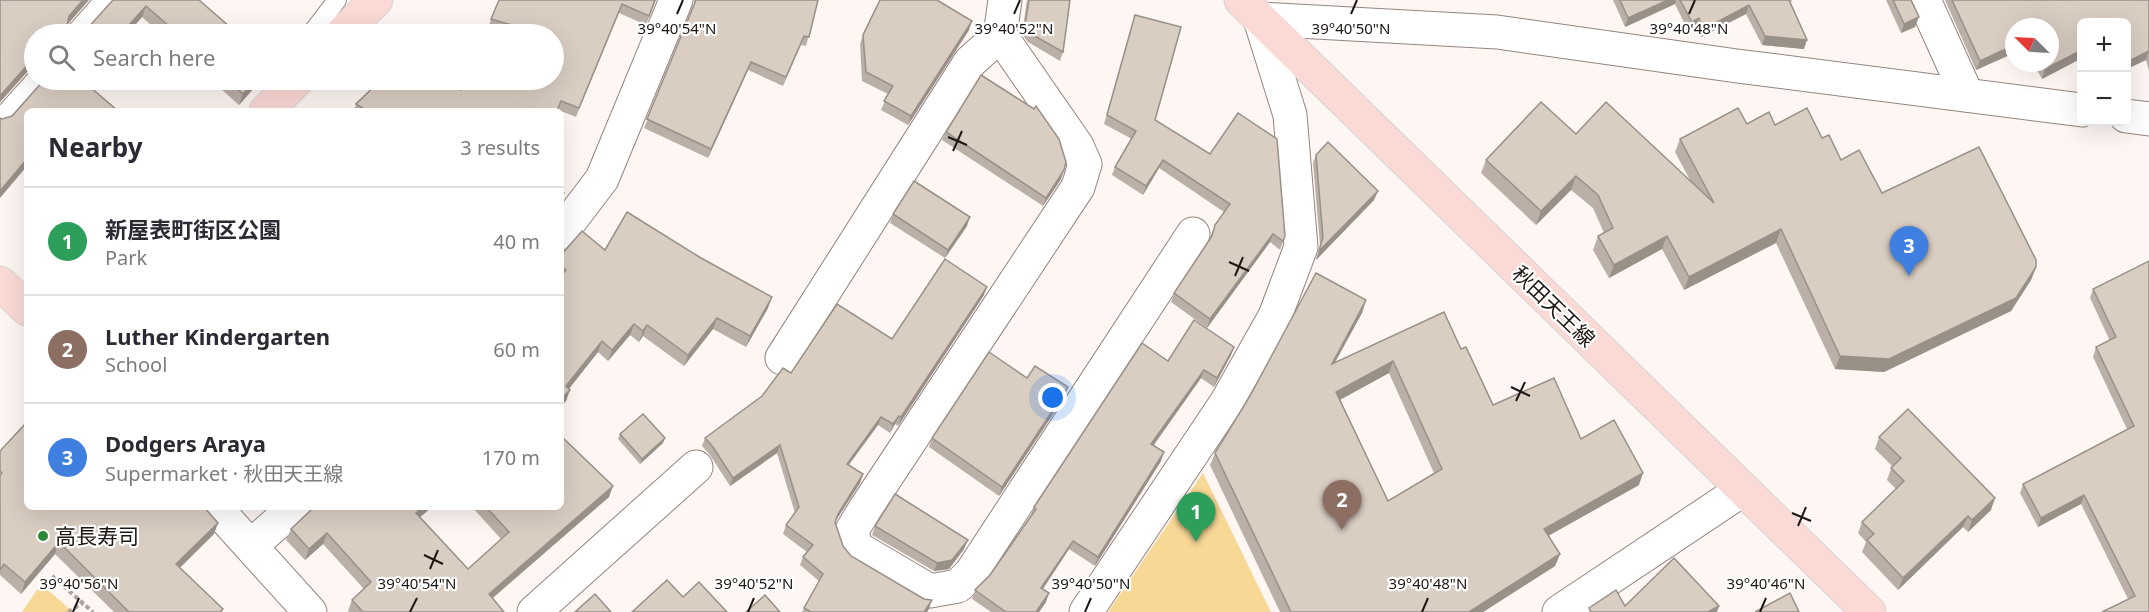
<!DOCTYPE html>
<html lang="en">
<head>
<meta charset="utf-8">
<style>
  body { margin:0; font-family:"Noto Sans","Noto Sans JP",sans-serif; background:#f2f2f3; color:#2b2b33 }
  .controls { position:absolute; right:18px; top:18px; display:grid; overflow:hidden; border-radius:9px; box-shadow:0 6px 24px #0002 }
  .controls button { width:54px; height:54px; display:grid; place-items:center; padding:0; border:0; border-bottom:2px solid #e1e1e2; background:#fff; color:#2b2b33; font:30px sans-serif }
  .compass { position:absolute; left:2005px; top:18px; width:54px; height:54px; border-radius:50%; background:#fff; box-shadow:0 6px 24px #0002; rotate:294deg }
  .you { position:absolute; left:1053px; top:398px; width:21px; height:21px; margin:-15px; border:4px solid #fff; border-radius:50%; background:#1a73e8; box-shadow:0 0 0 9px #1a73e833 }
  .badge { display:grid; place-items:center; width:39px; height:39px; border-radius:50%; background:#308939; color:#fff; font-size:20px; font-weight:700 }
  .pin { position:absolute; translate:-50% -50px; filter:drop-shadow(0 2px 3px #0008) }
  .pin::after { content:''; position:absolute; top:32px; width:21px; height:18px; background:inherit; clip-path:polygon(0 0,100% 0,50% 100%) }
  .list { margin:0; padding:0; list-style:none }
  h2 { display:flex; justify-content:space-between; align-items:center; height:78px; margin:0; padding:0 24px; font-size:26px }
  h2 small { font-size:20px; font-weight:400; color:#7c7c81 }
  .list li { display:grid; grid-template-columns:39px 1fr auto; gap:18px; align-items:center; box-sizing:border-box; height:108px; padding:0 24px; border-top:2px solid #e1e1e2 }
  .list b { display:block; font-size:22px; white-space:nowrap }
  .list p { margin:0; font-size:20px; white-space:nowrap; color:#7c7c81 }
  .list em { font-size:20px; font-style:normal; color:#7c7c81 }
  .icon { flex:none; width:33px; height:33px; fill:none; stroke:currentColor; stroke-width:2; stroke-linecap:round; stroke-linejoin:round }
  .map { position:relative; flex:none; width:2149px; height:612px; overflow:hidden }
  .search { position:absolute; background:#fff; box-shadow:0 6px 24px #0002; left:24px; top:24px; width:540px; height:66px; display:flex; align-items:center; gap:15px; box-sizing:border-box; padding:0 21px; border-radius:33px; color:#7c7c81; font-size:22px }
  .panel { position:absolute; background:#fff; box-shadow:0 6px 24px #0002; left:24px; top:108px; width:540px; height:402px; border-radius:9px }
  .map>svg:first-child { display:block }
</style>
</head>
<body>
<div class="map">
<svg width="2149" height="612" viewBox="0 0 2149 612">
  <rect width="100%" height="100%" fill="#fdf6f3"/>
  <!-- green -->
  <g fill="#f8d895">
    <polygon points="1203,473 1271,612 1108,612"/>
    <polygon points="41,584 73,612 22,612"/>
  </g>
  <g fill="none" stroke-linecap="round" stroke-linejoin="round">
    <!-- service casing -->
    <g stroke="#94857e" stroke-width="20">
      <g id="service">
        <polyline points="74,34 104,0"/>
        <polyline points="311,34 337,0"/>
        <polyline points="0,119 35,80"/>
      </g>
    </g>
    <!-- minor casing -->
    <g stroke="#94857e" stroke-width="35">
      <g id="minor">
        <polyline points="1005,0 1000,35 1077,146 1085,164 1078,187 865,509 851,532 857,548 930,591 958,586 971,573 1193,234"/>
        <polyline points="1924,0 1967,95"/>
        <polyline points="561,233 602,179 676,0"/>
        <polyline points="782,358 970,62 1000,35"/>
        <polyline points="251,546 295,507"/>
        <polyline points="534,612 696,467"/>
        <polyline points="1086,612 1226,403 1275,316 1301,247 1290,115 1260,19"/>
        <polyline points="1559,612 1742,490"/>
      </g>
    </g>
    <!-- tertiary casing -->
    <g stroke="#94857e" stroke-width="35">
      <g id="tertiary">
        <polyline points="1260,19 1497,32 1737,66 2082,110"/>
        <polyline points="2126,116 2149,119"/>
        <polyline points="215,507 310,612"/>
      </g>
    </g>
    <!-- primary casing -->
    <g stroke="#d6d5d5" stroke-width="35">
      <g id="primary">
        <polyline points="1241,0 1869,612"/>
        <polyline points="342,34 376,0"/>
        <polyline points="266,111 297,80"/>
        <polyline points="0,283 27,309"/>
      </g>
    </g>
    <!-- path -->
    <g stroke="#aba5a2" stroke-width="4" stroke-dasharray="4.5 3" stroke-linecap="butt">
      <polyline points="52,576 93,612"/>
      <polyline points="68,612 83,603"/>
    </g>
    <!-- service -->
    <use href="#service" stroke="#fff" stroke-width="18"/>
    <!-- minor -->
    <use href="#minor" stroke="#fff" stroke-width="33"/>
    <!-- tertiary -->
    <use href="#tertiary" stroke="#fff" stroke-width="33"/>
    <!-- primary -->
    <use href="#primary" stroke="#fbd9d5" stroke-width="33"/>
  </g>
  <!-- wall -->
  <g fill="#bbb0a7" fill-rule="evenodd">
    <polygon points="0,0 89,0 68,24 67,26 71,31 81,33 86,30 113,0 199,0 238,34 161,34 142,17 127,34 34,34 34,70 27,72 0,102"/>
    <polygon points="656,0 646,25 619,13 576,117 558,110 558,111 354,111 356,104 380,80 379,80 449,80 461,90 490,83 509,33 488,28 491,19"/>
    <polygon points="694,0 818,0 806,46 801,45 783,86 748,70 708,158 644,128 694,6"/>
    <polygon points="1027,0 1070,0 1063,52 1060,61 1028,42 1022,34"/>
    <polygon points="1613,0 1792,0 1790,4 1804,49 1762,45 1746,14 1701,37 1696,27 1688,31 1675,4 1625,27"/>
    <polygon points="1886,0 1911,0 1915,27 1901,33"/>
    <polygon points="1945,0 2149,0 2149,71 2146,60 2127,22 2082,22 2082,58 2042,79 2033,63 2050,63 2050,27 2014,27 2014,53 1976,70"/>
    <polygon points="1135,15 1155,120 1285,236 1280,250 1270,242 1207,328 1171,302 1174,293 1210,238 1215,225 1224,212 1159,168 1143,195 1112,175 1115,167 1132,139 1104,124"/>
    <polygon points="969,30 908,125 881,110 888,94 862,81 860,44 863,35"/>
    <polygon points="211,80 261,80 239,105"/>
    <polygon points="1747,124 1775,125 1822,138 1841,160 1882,193 2036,267 2031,280 2011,311 1884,372 1835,369 1776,243 1684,290 1662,249 1609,278 1593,250 1598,236 1604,233 1593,208 1571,190 1536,225 1481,173 1486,160 1576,134 1690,180 1675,152 1680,139"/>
    <polygon points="946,132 1064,170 1061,179 1043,206 942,140"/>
    <polygon points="1316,155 1374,200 1316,260 1320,245 1313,163"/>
    <polygon points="893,214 967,226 945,258 890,223"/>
    <polygon points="605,250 768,308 746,347 713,329 684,366 643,336 639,342 630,335 608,361 598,352 569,389 566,401 561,406 561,255"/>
    <polygon points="2149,261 2149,612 2128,599 2081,504 2038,527 2020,493 2023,484 2127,429 2093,357 2096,347 2110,341 2090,298 2093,289"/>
    <polygon points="984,295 898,426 895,424 890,433 878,425 849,465 863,474 860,483 835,522 843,546 851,556 929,609 927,612 802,612 819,581 800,565 803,557 807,552 783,534 786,525 795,513 777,453 730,486 710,455 702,446 705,438 762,396 791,373 892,339"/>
    <path d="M1366,300L1362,313L1335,363L1461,349L1493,405L1581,439L1639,485L1548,536L1560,554L1555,566L1483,612H1280L1210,465L1215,453ZM1389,373L1434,473L1388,501L1340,400Z"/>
    <polygon points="1234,347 1231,355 1214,387 1201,378 1153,446 1161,461 1095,566 1069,549 1043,589 1046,602 1039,612 991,612 972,599 975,590 990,575 1031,515 1034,507 1168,361"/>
    <polygon points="1027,378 1065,396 999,496 929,447 932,438"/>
    <polygon points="620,434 663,443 640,464 618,439"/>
    <polygon points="1879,437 1991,510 1968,532 1963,527 1898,590 1862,552 1866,542 1858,533 1862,522 1896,489 1887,480 1892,466 1875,449"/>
    <polygon points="0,451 214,534 180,568 223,609 222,612 114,612 55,554 21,594 0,575"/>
    <polygon points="609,497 492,599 504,612 349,612 348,611 352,600 364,589 323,544 305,560 286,540 291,529 311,510 313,507 432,507 420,517 468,569 501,539 472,507 561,507"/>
    <polygon points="875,526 964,549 949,569 934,571 872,535"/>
  </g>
  <!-- shaded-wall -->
  <g fill="#999088">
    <polygon points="83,0 89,0 65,27 69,16"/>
    <polygon points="1668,0 1676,0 1675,4 1625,27 1628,18"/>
    <polygon points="1749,5 1746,14 1701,37 1704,29"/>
    <polygon points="146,6 142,17 127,34 121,34"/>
    <polygon points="1919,17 1915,27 1901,33 1904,24"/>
    <polygon points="1699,18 1696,27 1688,31 1692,22"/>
    <polygon points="972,21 969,30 908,125 911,116"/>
    <polygon points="1765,36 1807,40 1804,49 1762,45"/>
    <polygon points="2014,45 2014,53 1976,70 1980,61"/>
    <polygon points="2082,50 2082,58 2042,79 2045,69"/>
    <polygon points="2149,51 2146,60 2127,69 2127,62"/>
    <polygon points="34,60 34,70 27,72 0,102 0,96 31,61"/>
    <polygon points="751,62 748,70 708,158 711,149"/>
    <polygon points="256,80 261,80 239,105 243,94"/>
    <polygon points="27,159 27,166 0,198 0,191"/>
    <polygon points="1163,160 1159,168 1143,195 1146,186"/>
    <polygon points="1064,170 1061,179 1043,206 1046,198"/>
    <polygon points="1576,176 1571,190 1536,225 1541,211"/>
    <polygon points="1378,191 1374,200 1316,260 1319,251"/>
    <polygon points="970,217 967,226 945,258 948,250"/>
    <polygon points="1781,229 1776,243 1684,290 1689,277"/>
    <polygon points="1273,234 1270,242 1207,328 1210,319"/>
    <polygon points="1667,236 1662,249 1609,278 1614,265"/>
    <polygon points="2036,267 2031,280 2011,311 1884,372 1835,369 1840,356"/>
    <polygon points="987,287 984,295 898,426 901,417"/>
    <polygon points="772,297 768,308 746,347 750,336"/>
    <polygon points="1366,300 1362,313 1327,376 1332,364"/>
    <polygon points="717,318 713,329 684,366 688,355"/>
    <polygon points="634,324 630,335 608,361 612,350"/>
    <polygon points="647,325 643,336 639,342 643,331"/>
    <polygon points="602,341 598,352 562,397 566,386"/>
    <polygon points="1234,347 1231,355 1214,387 1217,378"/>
    <polygon points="1393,361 1389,373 1332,404 1336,392"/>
    <polygon points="1204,370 1201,378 1148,453 1151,444"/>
    <polygon points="1068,387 1065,396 999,496 1002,487"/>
    <polygon points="570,390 566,401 561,406 561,399"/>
    <polygon points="899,416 895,424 890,433 893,424"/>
    <polygon points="881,417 878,425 843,472 847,464"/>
    <polygon points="665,438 663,443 640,464 642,459"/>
    <polygon points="780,445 777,453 730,486 733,478"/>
    <polygon points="1164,452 1161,461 1095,566 1098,557"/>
    <polygon points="1643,473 1639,485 1539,541 1544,529"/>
    <polygon points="863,474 860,483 835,522 838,514"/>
    <polygon points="613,486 609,497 484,605 489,594"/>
    <polygon points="2084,495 2081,504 2038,527 2041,518"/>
    <polygon points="1995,498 1991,510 1968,532 1972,520"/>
    <polygon points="423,507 432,507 412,524 416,513"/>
    <polygon points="1968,516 1963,527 1898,590 1903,578"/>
    <polygon points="218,523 214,534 172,575 176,564"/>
    <polygon points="327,533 323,544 305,560 309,549"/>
    <polygon points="968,540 964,549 949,569 934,571 937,563"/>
    <polygon points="1073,541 1069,549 1038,596 1041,588"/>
    <polygon points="59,542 55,554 21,594 25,582"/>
    <polygon points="1560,554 1555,566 1483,612 1469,612"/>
    <polygon points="1049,593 1046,602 1039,612 1036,612"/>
    <polygon points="932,600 929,609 927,612 924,612"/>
    <polygon points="1719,606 1717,612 1708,612"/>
  </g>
  <!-- building -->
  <g fill="#dacdc2" stroke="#999088" stroke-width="1.5" fill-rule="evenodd">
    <polygon points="0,0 83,0 69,16 67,26 71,31 81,33 86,30 113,0 199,0 238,34 178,34 146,6 121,34 34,34 34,60 31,61 0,96"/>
    <polygon points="499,0 655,0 649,16 622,4 579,108 561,101 557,111 367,111 356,104 381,80 449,80 461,90 465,80 483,80 490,83 491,80 554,80 554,34 508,34 512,25 491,19"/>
    <polygon points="696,0 818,0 809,37 804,36 786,77 751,62 711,149 647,119"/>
    <polygon points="880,0 937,0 972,21 911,116 884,101 893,86 866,72 863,35"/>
    <polygon points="1029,0 1070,0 1063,52 1031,34 1025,25"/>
    <polygon points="1620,0 1668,0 1628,18"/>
    <polygon points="1680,0 1789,0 1807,40 1765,36 1749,5 1704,29 1699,18 1692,22"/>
    <polygon points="1893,0 1911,0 1919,17 1904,24"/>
    <polygon points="1952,0 2149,0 2149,51 2127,62 2127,22 2082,22 2082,50 2045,69 2042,63 2050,63 2050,27 2014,27 2014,45 1980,61"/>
    <polygon points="1135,15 1181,27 1155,120 1210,154 1238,113 1277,139 1285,236 1283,241 1273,234 1210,319 1174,293 1212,236 1215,225 1230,204 1163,160 1146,186 1115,167 1136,131 1107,115"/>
    <polygon points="981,75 1034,109 1036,106 1059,139 1066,162 1064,170 1046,198 946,132"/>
    <polygon points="44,80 82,80 118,111 27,111 27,159 0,191 0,118 2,119 12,116"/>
    <polygon points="228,80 256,80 243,94"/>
    <polygon points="1541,102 1576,134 1606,102 1714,203 1680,139 1738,108 1747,124 1769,112 1775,125 1807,108 1822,138 1829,135 1841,160 1859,150 1882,193 1979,147 2036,260 2036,267 2016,298 1889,359 1840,356 1781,229 1689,277 1667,236 1614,265 1598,236 1613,228 1598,195 1576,176 1541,211 1486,160"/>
    <polygon points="1328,142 1378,191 1319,251 1323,237 1316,155"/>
    <polygon points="914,181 970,217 948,250 893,214"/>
    <polygon points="561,191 564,193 561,198"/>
    <polygon points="627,212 701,258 772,297 750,336 717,318 688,355 647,325 643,331 634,324 612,350 602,341 566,386 570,390 561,399 561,276 566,270 561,265 561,255 582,231 605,250"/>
    <polygon points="945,259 987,287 901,417 899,416 893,424 881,417 847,464 863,474 838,514 835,522 843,546 851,556 924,599 932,600 924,612 811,612 804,608 823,574 803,557 813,545 786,525 799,507 780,445 733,478 713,447 705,438 762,396 783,368 791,373 837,304 892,339"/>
    <polygon points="2149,261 2149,612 2102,612 2135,596 2084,495 2041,518 2023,484 2134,426 2096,347 2116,337 2093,289"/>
    <path d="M1316,273L1366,300L1332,364L1444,312L1461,349L1466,347L1493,405L1554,378L1581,439L1614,420L1643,473L1544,529L1560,554L1469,612H1291L1215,453L1250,396ZM1393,361L1442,469L1388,501L1336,392Z"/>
    <polygon points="1194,320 1234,347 1217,378 1204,370 1151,444 1164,452 1098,557 1073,541 1041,588 1049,593 1036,612 1006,612 975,590 990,575 1036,509 1034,507 1142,343 1168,361"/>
    <polygon points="989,352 1027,378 1035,366 1068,387 1002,487 932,438"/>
    <polygon points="1908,409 1995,498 1972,520 1968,516 1903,578 1867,540 1874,534 1862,522 1904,481 1891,468 1901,458 1879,437"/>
    <polygon points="643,414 665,438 642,459 620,434"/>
    <polygon points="27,422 27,507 204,507 218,523 176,564 223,609 220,612 129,612 59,542 25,582 4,564 0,570 0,475 2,473 0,471 0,451"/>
    <polygon points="561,436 613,486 489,594 504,612 363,612 352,600 371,582 327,533 309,549 291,529 311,510 313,507 423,507 416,513 468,569 509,532 486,507 561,507"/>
    <polygon points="895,494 968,540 952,560 937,563 875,526"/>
    <polygon points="1674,558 1719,606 1708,612 1591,612 1589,608 1616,590 1625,606"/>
    <polygon points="667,580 683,597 699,582 727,612 632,612"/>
    <polygon points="1790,593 1799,612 1755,612"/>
    <polygon points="595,594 611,612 575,612"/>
    <polygon points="765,595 780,612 746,612"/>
  </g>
  <!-- ticks -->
  <path fill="none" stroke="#1d1714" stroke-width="2" d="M677,14L683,0M1014,14L1020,0M1351,14L1357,0M1689,14L1695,0M948,137L967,145M953,151L962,131M1229,262L1249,271M1235,276L1243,257M1511,387L1530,396M1516,401L1525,382M1792,513L1811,521M1798,526L1806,507M424,555L443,564M430,569L438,550M73,612L79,598M410,612L417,598M748,612L754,598M1085,612L1091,598M1422,612L1428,598M1760,612L1766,598"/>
  <!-- markers -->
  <circle fill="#308939" stroke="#fff" stroke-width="2" cx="43" cy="536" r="6"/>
  <g text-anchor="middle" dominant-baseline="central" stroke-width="4.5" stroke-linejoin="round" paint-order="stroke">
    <!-- street labels -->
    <g font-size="21" fill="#1d1714" stroke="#fff">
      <text transform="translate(1554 306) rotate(44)">秋田天王線</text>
    </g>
    <!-- poi labels -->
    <g font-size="21" fill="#1d1714" stroke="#fff" text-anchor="start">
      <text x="55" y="536">高長寿司</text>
    </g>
  </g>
  <g font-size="15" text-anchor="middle" fill="#1d1714" stroke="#fff" stroke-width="4.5" stroke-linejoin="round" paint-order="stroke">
    <text x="677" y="34">39°40'54"N</text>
    <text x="1014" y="34">39°40'52"N</text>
    <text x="1351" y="34">39°40'50"N</text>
    <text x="1689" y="34">39°40'48"N</text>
    <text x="79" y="589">39°40'56"N</text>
    <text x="417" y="589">39°40'54"N</text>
    <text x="754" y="589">39°40'52"N</text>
    <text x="1091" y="589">39°40'50"N</text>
    <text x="1428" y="589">39°40'48"N</text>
    <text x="1766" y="589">39°40'46"N</text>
  </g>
</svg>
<div class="controls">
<button>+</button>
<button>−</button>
</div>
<svg class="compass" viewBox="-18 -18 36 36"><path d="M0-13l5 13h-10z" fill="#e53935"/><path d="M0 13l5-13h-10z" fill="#7c7c81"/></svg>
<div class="you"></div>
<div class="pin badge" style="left:1196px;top:542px;background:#2e9e5b">1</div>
<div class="pin badge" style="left:1342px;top:530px;background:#8d6e63">2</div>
<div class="pin badge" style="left:1909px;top:276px;background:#3f7fe0">3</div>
<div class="search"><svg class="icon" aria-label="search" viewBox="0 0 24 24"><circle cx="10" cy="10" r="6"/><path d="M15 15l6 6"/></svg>Search here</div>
<section class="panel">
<h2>Nearby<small>3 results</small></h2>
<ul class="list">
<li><span class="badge" style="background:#2e9e5b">1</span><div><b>新屋表町街区公園</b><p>Park</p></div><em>40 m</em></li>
<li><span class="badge" style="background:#8d6e63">2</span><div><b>Luther Kindergarten</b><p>School</p></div><em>60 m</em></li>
<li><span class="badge" style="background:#3f7fe0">3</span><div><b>Dodgers Araya</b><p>Supermarket · 秋田天王線</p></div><em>170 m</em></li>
</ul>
</section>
</div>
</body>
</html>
